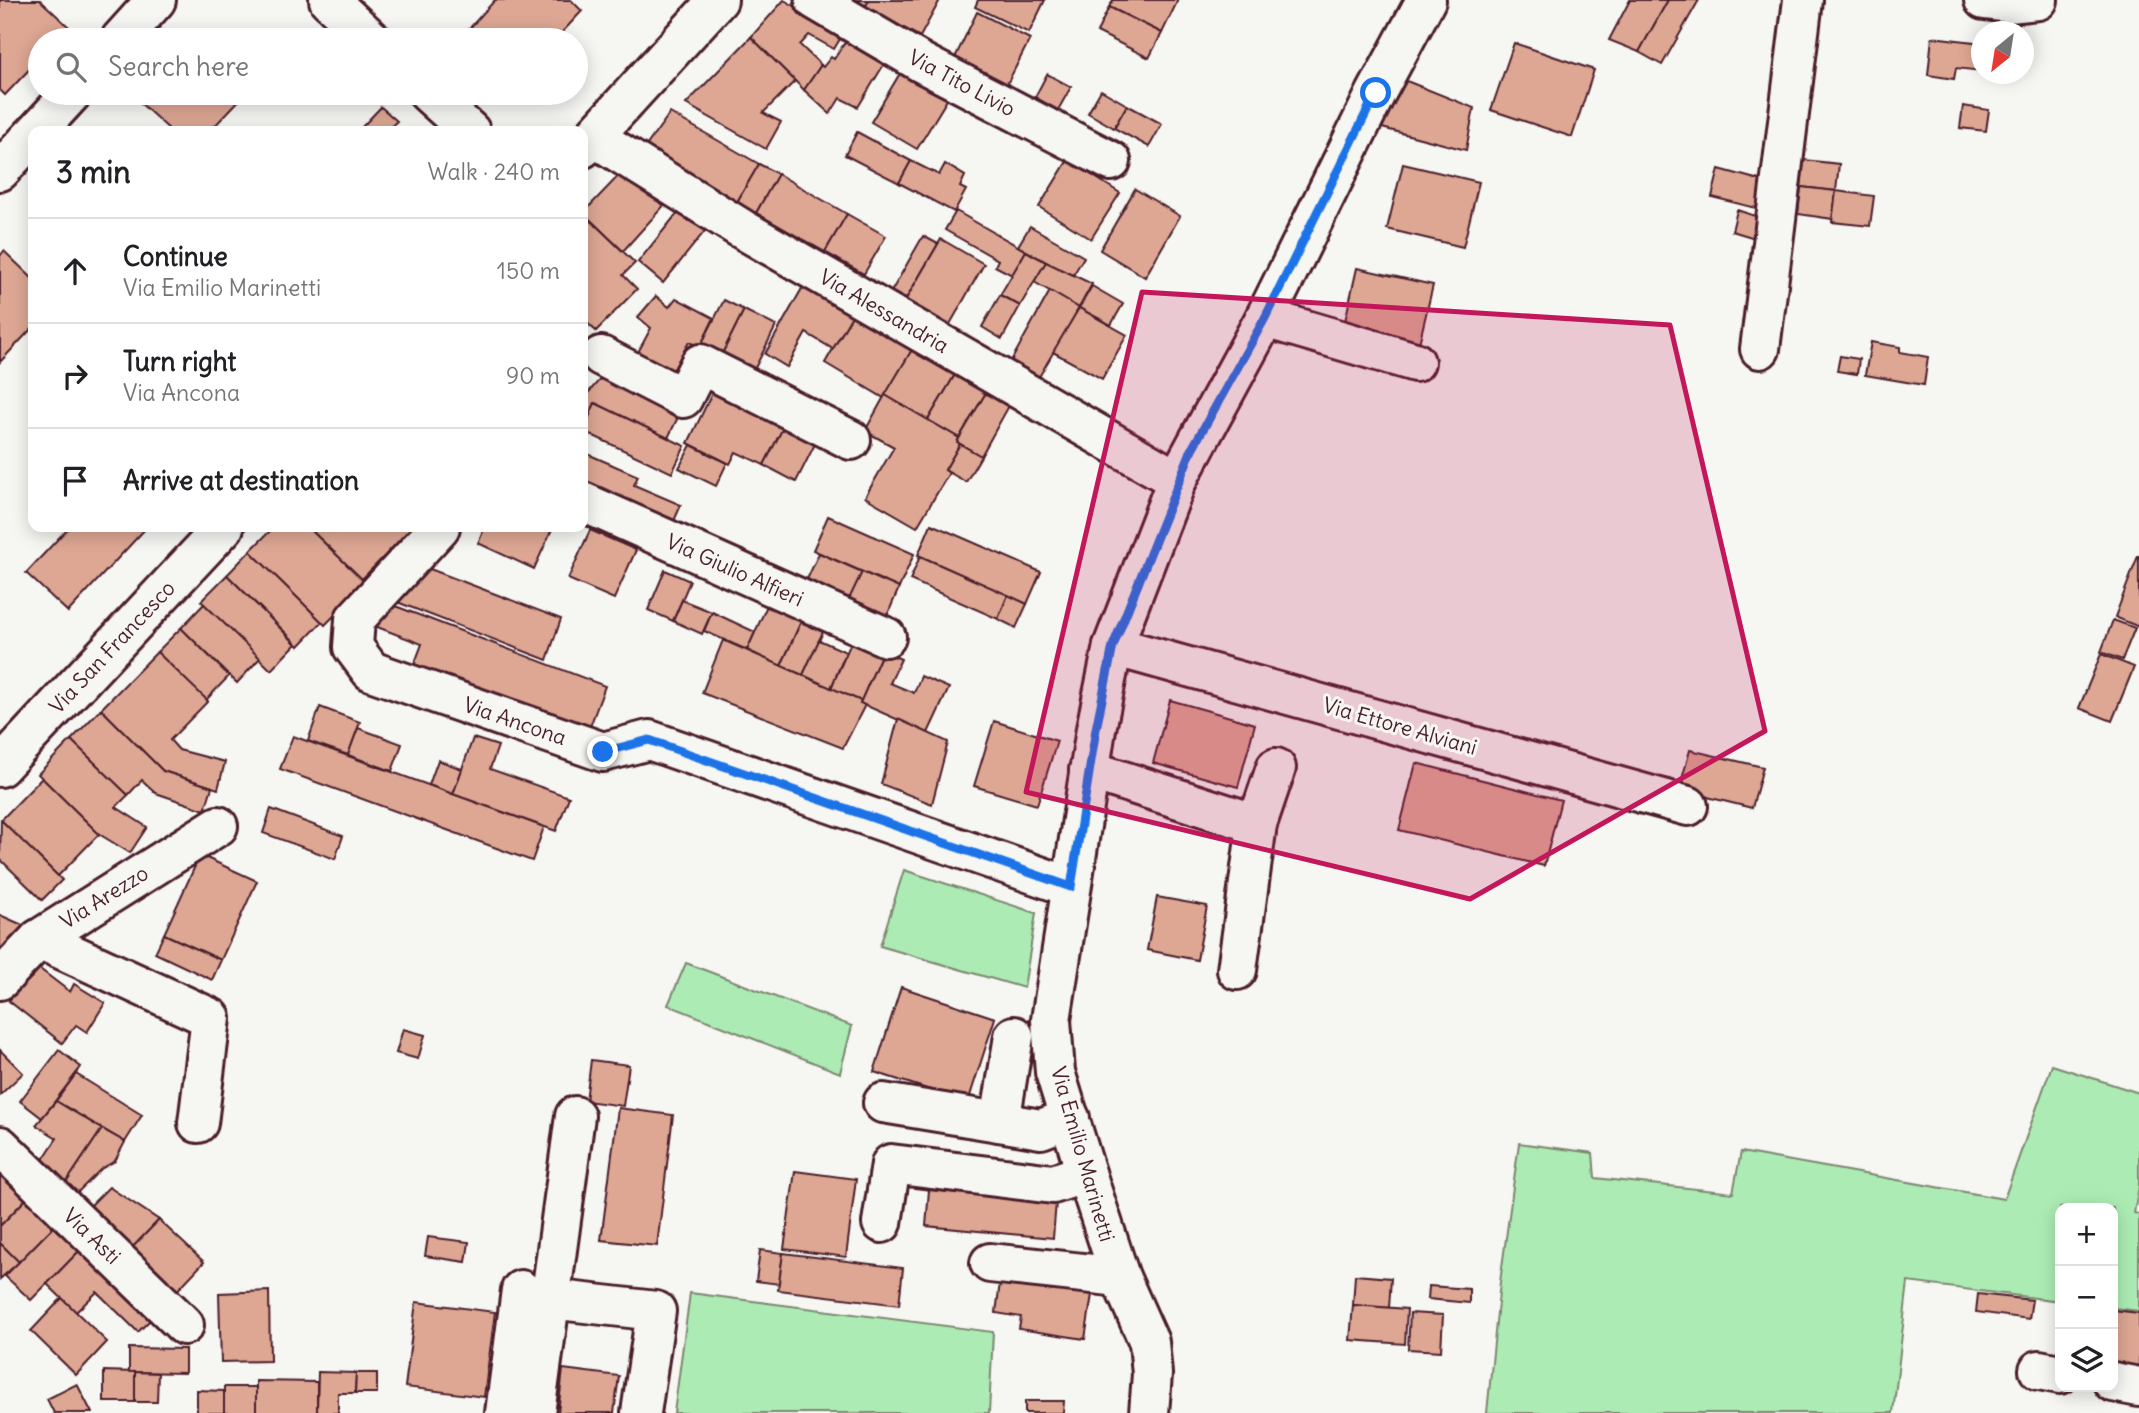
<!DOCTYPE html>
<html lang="en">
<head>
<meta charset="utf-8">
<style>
  body { margin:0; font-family:Delius,sans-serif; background:#f2f2f2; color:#202124 }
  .controls { position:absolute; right:21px; bottom:21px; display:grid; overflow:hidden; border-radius:14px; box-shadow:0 4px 18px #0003 }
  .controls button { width:63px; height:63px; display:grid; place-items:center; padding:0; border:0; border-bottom:2px solid #e0e0e0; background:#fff; color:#202124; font:35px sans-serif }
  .compass { position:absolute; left:1971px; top:21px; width:63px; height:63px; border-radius:50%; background:#fff; box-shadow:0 4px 18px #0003; rotate:210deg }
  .stop { position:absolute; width:21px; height:21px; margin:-16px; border:5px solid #1a73e8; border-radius:50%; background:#fff }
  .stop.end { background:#1a73e8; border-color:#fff; box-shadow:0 2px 7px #0008 }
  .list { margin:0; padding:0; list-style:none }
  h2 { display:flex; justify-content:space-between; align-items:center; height:91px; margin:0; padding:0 28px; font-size:30px }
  h2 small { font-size:23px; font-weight:400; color:#757577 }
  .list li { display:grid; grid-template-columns:46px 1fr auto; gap:21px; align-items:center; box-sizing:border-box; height:105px; padding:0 28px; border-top:2px solid #e0e0e0 }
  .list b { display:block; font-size:26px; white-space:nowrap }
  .list p { margin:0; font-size:23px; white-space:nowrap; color:#757577 }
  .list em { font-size:23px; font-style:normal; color:#757577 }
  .icon { flex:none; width:38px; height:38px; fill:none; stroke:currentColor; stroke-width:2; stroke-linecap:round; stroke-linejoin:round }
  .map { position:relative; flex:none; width:2139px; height:1413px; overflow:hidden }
  .search { position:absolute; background:#fff; box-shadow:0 4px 18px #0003; left:28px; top:28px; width:560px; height:77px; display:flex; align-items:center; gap:18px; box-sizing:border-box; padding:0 24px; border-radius:38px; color:#757577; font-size:26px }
  .panel { position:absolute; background:#fff; box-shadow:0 4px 18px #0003; left:28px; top:126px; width:560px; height:406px; border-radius:14px }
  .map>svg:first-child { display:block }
</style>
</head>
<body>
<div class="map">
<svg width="2139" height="1413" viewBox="0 0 2139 1413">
  <rect width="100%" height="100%" fill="#f6f6f2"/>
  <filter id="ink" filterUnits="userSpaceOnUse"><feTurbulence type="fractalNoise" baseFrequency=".0143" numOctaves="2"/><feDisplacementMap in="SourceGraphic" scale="14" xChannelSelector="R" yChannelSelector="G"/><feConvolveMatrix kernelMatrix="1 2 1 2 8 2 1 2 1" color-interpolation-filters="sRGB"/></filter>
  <g filter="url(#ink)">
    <!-- green -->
    <g fill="#acecb4" stroke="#7b8670" stroke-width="2">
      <polygon points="904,870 1036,913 1024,988 880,946"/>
      <polygon points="686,963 852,1026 840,1073 668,1005"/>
      <polygon points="2052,1065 2139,1093 2139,1187 2134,1213 2139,1214 2139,1311 2113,1308 2113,1208 2060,1208 2060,1301 1908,1282 1893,1413 1487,1413 1500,1282 1519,1143 1593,1153 1595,1178 1733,1193 1741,1152 2004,1199"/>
      <polygon points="690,1293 993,1332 989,1413 674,1413"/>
    </g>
    <!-- building -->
    <g fill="#dda794" stroke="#4a1f2b" stroke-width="2">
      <polygon points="0,0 40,0 69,27 57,40 40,40 40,58 5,95 0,90"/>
      <polygon points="495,0 571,0 582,11 555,40 477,40 467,31"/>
      <polygon points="784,0 843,34 834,49 809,35 800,45 821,65 804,90 751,37"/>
      <polygon points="851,0 869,0 865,7"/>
      <polygon points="869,0 940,0 920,37 865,7"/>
      <polygon points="978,0 1045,0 1029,33 975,7"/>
      <polygon points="1113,0 1178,0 1162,33 1109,7"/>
      <polygon points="1630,0 1668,0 1639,52 1609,40"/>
      <polygon points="1668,0 1699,0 1662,65 1639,52"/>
      <polygon points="1109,7 1162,33 1149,58 1097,32"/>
      <polygon points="977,12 1030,39 1002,94 950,68"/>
      <polygon points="851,33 889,56 858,107 840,98 830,114 804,90 821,65 823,67 831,57 834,59"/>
      <polygon points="751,37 795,81 763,113 781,122 766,149 686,104"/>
      <polygon points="1932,37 1982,43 1982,71 1956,68 1954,79 1928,75"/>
      <polygon points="1514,43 1594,70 1572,137 1491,110"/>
      <polygon points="902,70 948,98 917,149 871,122"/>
      <polygon points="1047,74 1071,87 1058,110 1035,97"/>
      <polygon points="1404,80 1474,108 1466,150 1382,128"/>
      <polygon points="1101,90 1127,105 1114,128 1088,113"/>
      <polygon points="146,93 246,93 210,131 171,131 138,101"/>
      <polygon points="1127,105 1162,124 1149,147 1114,128"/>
      <polygon points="1963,106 1989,110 1986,131 1960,128"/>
      <polygon points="381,107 397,121 386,131 364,131 361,128"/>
      <polygon points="670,113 759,164 737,202 644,149"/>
      <polygon points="857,132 911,161 899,183 845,155"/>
      <polygon points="1068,160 1120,193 1091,239 1039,207"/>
      <polygon points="1804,160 1839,164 1836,191 1801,187"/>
      <polygon points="911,161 939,175 945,164 965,176 960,187 966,190 954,212 899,183"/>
      <polygon points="759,164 778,174 756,213 737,202"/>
      <polygon points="1403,164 1479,182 1463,247 1387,229"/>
      <polygon points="1719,169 1763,181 1756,208 1712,197"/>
      <polygon points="624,170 668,201 623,251 583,213"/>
      <polygon points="778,174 847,214 825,252 756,213"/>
      <polygon points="1801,187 1836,191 1833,219 1798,214"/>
      <polygon points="1135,189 1180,216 1145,277 1100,250"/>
      <polygon points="1836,191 1874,196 1870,226 1832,222"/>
      <polygon points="683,206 709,226 663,283 638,262"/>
      <polygon points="1737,210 1761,218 1755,238 1732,231"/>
      <polygon points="956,211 1026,251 1012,275 995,266 998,260 945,230"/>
      <polygon points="583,213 635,263 623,275 637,289 596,331 583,319"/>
      <polygon points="847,214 886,236 864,274 825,252"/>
      <polygon points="1030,226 1084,257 1072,277 1018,246"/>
      <polygon points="923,236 938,244 906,299 891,292"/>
      <polygon points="941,239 984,264 949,326 905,301"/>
      <polygon points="4,251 33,279 33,327 0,362 0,256"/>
      <polygon points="1026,251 1046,262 1020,306 1000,295"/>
      <polygon points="1046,262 1092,284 1079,308 1034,282"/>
      <polygon points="1357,268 1433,285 1418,348 1343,330"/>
      <polygon points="804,285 853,314 833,349 806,333 787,367 765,354"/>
      <polygon points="1092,286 1123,304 1111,325 1079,308"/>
      <polygon points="1050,291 1079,308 1039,377 1011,361"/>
      <polygon points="1000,295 1020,306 1002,339 982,327"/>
      <polygon points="656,296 669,307 676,298 714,318 700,347 689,342 671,374 636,356 651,328 638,317"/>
      <polygon points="724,300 744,310 720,358 700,347"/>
      <polygon points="1079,308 1127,335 1102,379 1053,352"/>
      <polygon points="744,310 776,326 752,374 720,358"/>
      <polygon points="853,314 913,348 884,398 825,363"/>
      <polygon points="1871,342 1900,347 1900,352 1928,357 1924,385 1865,375"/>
      <polygon points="913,348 956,373 928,420 885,395"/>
      <polygon points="1840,356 1859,359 1857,374 1837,371"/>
      <polygon points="606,372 681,411 668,438 595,403 583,428 583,399"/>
      <polygon points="956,373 987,391 959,438 928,420"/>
      <polygon points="716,385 787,420 764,465 736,452 730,464 688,443"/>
      <polygon points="987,391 1010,404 981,456 957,442"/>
      <polygon points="885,395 959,438 957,442 960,444 945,470 949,473 917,527 865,497 894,447 865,431"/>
      <polygon points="595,403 685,446 672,473 583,431"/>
      <polygon points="787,420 819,436 796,482 764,465"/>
      <polygon points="960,444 981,456 966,482 945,470"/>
      <polygon points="691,445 727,463 716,486 679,468"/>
      <polygon points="583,452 638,476 634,485 681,505 671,528 583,488"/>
      <polygon points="828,516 914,554 899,588 813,550"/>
      <polygon points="931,524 1041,572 1027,604 918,555"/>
      <polygon points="69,527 147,527 68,612 26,573"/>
      <polygon points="274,527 308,527 366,583 325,625 250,551"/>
      <polygon points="308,527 413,527 362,579"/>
      <polygon points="485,527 553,527 534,569 478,543"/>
      <polygon points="590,530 636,550 614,599 568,579"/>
      <polygon points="250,551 322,622 299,646 227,575"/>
      <polygon points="819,553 862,572 847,605 804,586"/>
      <polygon points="920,556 1008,595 998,619 910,580"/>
      <polygon points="2138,556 2139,556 2139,627 2115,617"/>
      <polygon points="422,566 561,619 547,660 392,600"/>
      <polygon points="665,570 690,581 673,621 648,610"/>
      <polygon points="862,572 899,588 887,616 849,599"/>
      <polygon points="227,575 296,644 271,670 201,601"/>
      <polygon points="1008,595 1027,604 1016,628 998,619"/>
      <polygon points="682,600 712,612 702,634 673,621"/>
      <polygon points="769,601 803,617 781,666 747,650"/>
      <polygon points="204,604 260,658 237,683 181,628"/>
      <polygon points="390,604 605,686 588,732 413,668 422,644 372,625"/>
      <polygon points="712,612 755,632 747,650 704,631"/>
      <polygon points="2113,620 2135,628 2122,660 2101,652"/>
      <polygon points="801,622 823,632 803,675 781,666"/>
      <polygon points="181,628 229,676 206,700 157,652"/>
      <polygon points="853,638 883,651 861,701 831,688"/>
      <polygon points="723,640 861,701 865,705 843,748 702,693"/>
      <polygon points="819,640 846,652 831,688 803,675"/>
      <polygon points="883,651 901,659 890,683 914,693 921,676 949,688 928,733 860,703"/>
      <polygon points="157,652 208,701 170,740 179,750 225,762 218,789 163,771 101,709"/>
      <polygon points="2101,654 2134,667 2112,721 2079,708"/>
      <polygon points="1170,700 1255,724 1238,787 1153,763"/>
      <polygon points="320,707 360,722 348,755 308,741"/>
      <polygon points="101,709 163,771 212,787 205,810 156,793 142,780 128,795 71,740"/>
      <polygon points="898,719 948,742 932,804 881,784"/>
      <polygon points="994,721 1057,741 1037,805 974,786"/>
      <polygon points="358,728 402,744 392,771 348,755"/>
      <polygon points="293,736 544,827 532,861 280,769"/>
      <polygon points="473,738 498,746 490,769 569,797 556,831 453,794"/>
      <polygon points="71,740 128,795 116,807 147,827 130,853 99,834 38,774"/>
      <polygon points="1690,750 1763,767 1752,808 1679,790"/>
      <polygon points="438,760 462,769 453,794 429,785"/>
      <polygon points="1416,763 1561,800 1544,866 1399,830"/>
      <polygon points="42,778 99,834 58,876 1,820"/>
      <polygon points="271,809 343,836 335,859 263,833"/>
      <polygon points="1,820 62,880 42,900 0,859"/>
      <polygon points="200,855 257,881 221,960 164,934"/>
      <polygon points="1157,897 1207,906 1197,960 1147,950"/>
      <polygon points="0,915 27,927 0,960"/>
      <polygon points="164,934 221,960 212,980 155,953"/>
      <polygon points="36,966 70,992 74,984 105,1003 87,1032 76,1025 62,1043 9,1001"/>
      <polygon points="901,987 995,1018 968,1102 874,1072"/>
      <polygon points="403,1029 425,1035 418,1059 396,1053"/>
      <polygon points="0,1050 23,1073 0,1095"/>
      <polygon points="59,1050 81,1067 42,1118 20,1101"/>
      <polygon points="591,1060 629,1065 623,1106 586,1101"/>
      <polygon points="76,1074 142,1115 125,1142 56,1101"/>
      <polygon points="56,1101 102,1129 62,1189 38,1167 57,1138 36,1125"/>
      <polygon points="618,1108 673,1115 657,1246 601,1240"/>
      <polygon points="102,1129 125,1142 115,1161 101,1169 73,1197 62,1189"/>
      <polygon points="7,1170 31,1194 0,1226 0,1177"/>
      <polygon points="795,1171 856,1179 846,1257 784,1249"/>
      <polygon points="109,1187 159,1220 127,1253 84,1212"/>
      <polygon points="929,1190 1056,1202 1053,1238 926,1226"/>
      <polygon points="31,1194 59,1221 19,1262 0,1243 0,1226"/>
      <polygon points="159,1220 204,1262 172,1296 127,1253"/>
      <polygon points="59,1221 84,1246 31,1300 5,1276"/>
      <polygon points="428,1237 469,1242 466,1262 425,1256"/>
      <polygon points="0,1243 19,1262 0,1279"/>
      <polygon points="84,1246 159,1311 138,1332 97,1292 76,1312 47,1284"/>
      <polygon points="760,1250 783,1253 779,1284 756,1281"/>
      <polygon points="783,1253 903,1268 899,1305 778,1290"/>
      <polygon points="1001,1275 1093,1288 1085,1339 1019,1329 1021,1317 996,1313"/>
      <polygon points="1355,1275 1391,1278 1389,1308 1353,1305"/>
      <polygon points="1429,1286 1469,1289 1469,1303 1428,1299"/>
      <polygon points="269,1291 270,1361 221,1362 219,1293"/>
      <polygon points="1978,1294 2032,1300 2029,1319 1976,1312"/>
      <polygon points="62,1298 107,1342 76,1375 31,1331"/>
      <polygon points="416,1302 495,1312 484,1397 405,1387"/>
      <polygon points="1353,1305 1407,1309 1405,1344 1350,1340"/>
      <polygon points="2113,1310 2139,1313 2139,1380 2113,1377"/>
      <polygon points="1410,1313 1443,1315 1441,1351 1408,1349"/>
      <polygon points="129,1348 185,1349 185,1373 129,1372"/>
      <polygon points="563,1369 619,1376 614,1413 558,1413"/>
      <polygon points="104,1371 135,1372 135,1402 104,1402"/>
      <polygon points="135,1372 158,1373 157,1402 135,1402"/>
      <polygon points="318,1372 356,1373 355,1393 338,1393 338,1413 317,1413"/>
      <polygon points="356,1373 377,1373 377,1393 355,1393"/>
      <polygon points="256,1381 317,1382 317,1413 256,1413"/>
      <polygon points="77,1384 92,1413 54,1413 47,1399"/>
      <rect x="224" y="1387" width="32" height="26"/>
      <polygon points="197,1390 224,1391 224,1413 197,1413"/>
      <polygon points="1025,1401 1064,1401 1063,1413 1025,1413"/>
    </g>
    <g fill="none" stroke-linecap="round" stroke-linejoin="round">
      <!-- minor casing -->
      <g stroke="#4a1f2b" stroke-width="44">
        <g id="minor">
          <polyline points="329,0 372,40"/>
          <polyline points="815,0 922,63 1111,161"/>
          <polyline points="1984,0 2009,3 2038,0"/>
          <polyline points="120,40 156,0"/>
          <polyline points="428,93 470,131"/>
          <polyline points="37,131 72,93"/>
          <polyline points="594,137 742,229 1177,480"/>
          <polyline points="0,171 33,135"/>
          <polyline points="1265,318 1415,362"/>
          <polyline points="1760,349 1803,0"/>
          <polyline points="601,356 683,398 700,364 851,440"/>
          <polyline points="583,502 886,637"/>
          <polyline points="440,527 355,619 353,647 371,671 603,752 649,740 1071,887"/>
          <polyline points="1113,646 1688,806"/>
          <polyline points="1089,770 1257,824"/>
          <polyline points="39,939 211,1018 198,1123"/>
          <polyline points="1237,970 1257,824 1276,768"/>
          <polyline points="0,980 39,939 218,826"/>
          <polyline points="883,1103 1041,1129 1070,1118"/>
          <polyline points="1000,1122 1014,1036"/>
          <polyline points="0,1146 184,1325"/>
          <polyline points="882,1223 891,1164 1053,1184 1086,1173"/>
          <polyline points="990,1263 1120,1277"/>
          <polyline points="550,1299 656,1311 641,1413"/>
          <polyline points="2039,1370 2060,1374"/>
          <polyline points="2113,1382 2139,1387"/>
          <polyline points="505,1413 521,1290"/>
          <polyline points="535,1413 575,1116"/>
          <polyline points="1149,1413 1152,1374 1149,1342 1120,1277 1086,1173 1055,1072 1051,1020 1096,729 1113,646 1177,480 1265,318 1376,93 1426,0"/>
        </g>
      </g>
      <!-- major casing -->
      <g stroke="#4a1f2b" stroke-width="44">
        <g id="major">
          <polyline points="583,148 718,0"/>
          <polyline points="0,767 224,527"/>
        </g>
      </g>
      <!-- minor -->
      <use href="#minor" stroke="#f6f6f2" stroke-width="38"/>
      <!-- major -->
      <use href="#major" stroke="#f6f6f2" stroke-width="38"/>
    </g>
  </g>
  <g fill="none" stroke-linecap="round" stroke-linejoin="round" filter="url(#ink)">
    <!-- route -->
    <polyline stroke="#1a73e8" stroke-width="9" points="603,752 649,740 1071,887 1096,729 1113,646 1192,449 1265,318 1376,93"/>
  </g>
  <!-- marked area -->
  <path fill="#c2185b" fill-opacity="0.2" stroke="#c2185b" stroke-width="5" stroke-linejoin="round" d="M1142,292L1670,325L1765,731L1470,899L1026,792Z"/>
  <g text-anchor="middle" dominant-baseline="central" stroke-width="6" stroke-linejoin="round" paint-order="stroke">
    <!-- street labels -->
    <g font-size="21" fill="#4a1f2b" stroke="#f6f6f2">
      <text transform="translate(962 83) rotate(28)">Via Tito Livio</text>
      <text transform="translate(884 311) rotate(30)">Via Alessandria</text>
      <text transform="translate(735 570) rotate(24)">Via Giulio Alfieri</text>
      <text transform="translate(112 647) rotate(-47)">Via San Francesco</text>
      <text transform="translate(515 721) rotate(19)">Via Ancona</text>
      <text transform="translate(1400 726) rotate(16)">Via Ettore Alviani</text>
      <text transform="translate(104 897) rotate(-32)">Via Arezzo</text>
      <text transform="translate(1083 1154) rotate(74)">Via Emilio Marinetti</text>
      <text transform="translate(92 1236) rotate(44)">Via Asti</text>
    </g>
  </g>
</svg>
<div class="controls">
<button>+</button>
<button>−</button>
<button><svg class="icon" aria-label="layers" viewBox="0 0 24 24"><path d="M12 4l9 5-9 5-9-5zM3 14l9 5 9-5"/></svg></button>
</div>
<svg class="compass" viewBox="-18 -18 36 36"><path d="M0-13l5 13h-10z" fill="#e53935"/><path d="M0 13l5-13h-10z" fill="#757577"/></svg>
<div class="stop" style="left:1376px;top:93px"></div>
<div class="stop end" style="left:603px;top:752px"></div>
<div class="search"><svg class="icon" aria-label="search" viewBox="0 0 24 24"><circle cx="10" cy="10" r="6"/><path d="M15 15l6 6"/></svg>Search here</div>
<section class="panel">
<h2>3 min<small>Walk · 240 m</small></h2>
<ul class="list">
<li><svg class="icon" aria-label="ahead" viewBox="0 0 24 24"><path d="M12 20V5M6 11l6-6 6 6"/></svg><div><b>Continue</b><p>Via Emilio Marinetti</p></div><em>150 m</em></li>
<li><svg class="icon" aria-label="right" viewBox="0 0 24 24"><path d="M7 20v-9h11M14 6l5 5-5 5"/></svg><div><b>Turn right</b><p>Via Ancona</p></div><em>90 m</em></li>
<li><svg class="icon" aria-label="arrive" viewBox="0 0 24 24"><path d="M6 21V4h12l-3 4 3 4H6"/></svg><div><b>Arrive at destination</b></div></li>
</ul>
</section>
</div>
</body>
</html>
